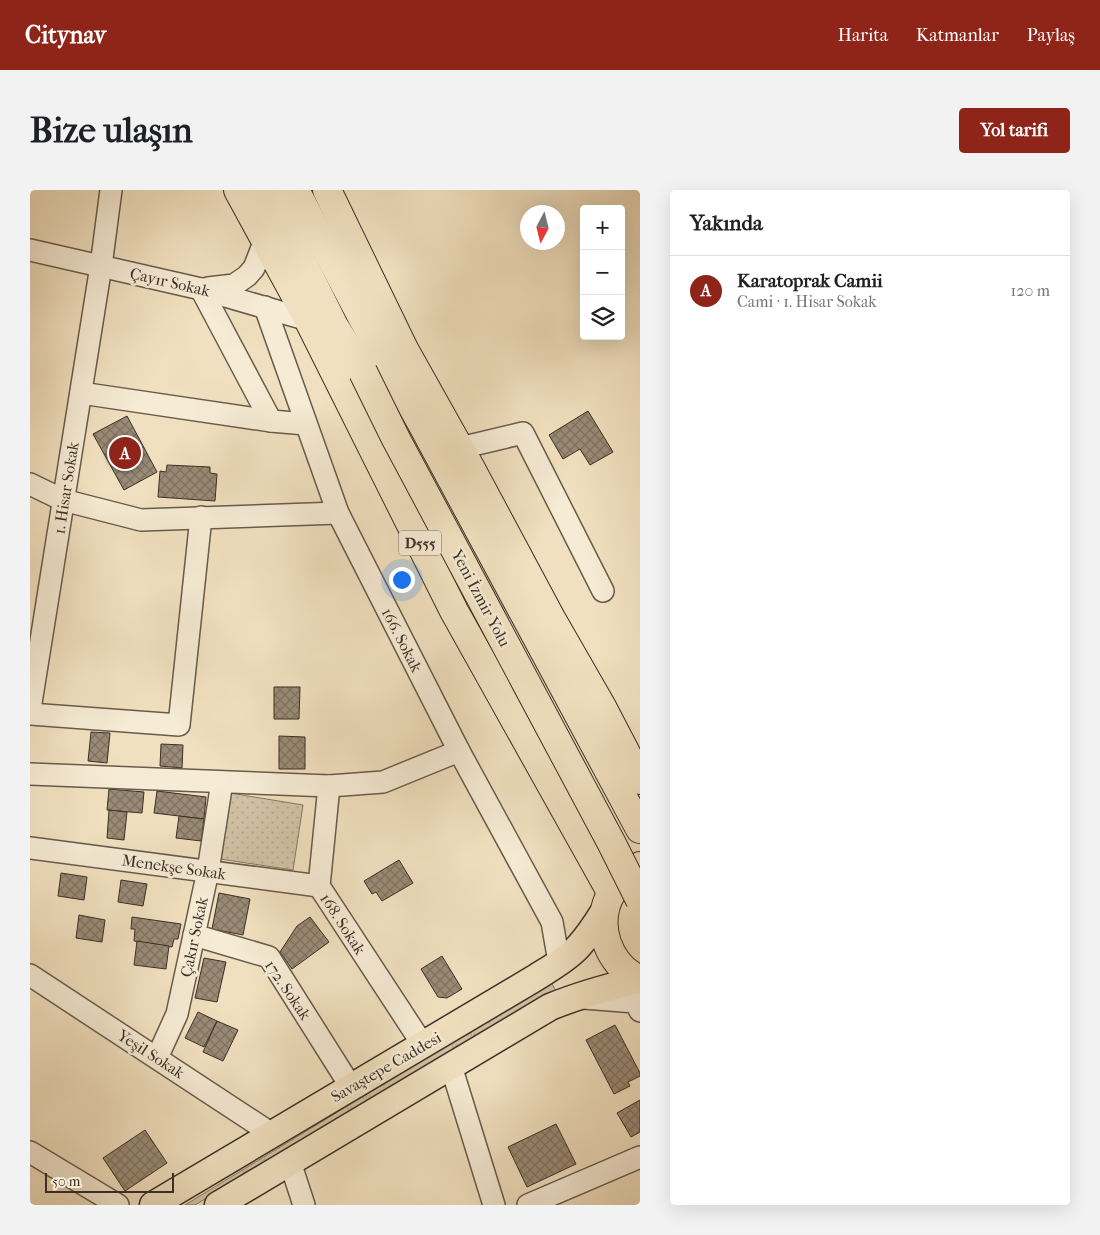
<!DOCTYPE html>
<html lang="tr">
<head>
<meta charset="utf-8">
<style>
  body { margin:0; font-family:"IM FELL French Canon",serif; background:#f2f2f2; color:#202124 }
  .controls { position:absolute; right:15px; top:15px; display:grid; overflow:hidden; border-radius:5px; box-shadow:0 5px 20px #0002 }
  .controls button { width:45px; height:45px; display:grid; place-items:center; padding:0; border:0; border-bottom:1px solid #e0e0e0; background:#fff; color:#202124; font:25px sans-serif }
  .compass { position:absolute; left:490px; top:15px; width:45px; height:45px; border-radius:50%; background:#fff; box-shadow:0 5px 20px #0002; rotate:187deg }
  .scale { position:absolute; left:15px; bottom:12px; width:129px; box-sizing:border-box; padding-left:5px; border:2px solid #3b2f26; border-top:0; font-size:14px; line-height:18px; white-space:nowrap; color:#3b2f26; -webkit-text-stroke:4px #f6ebd5; paint-order:stroke }
  .you { position:absolute; left:371px; top:389px; width:18px; height:18px; margin:-12px; border:4px solid #fff; border-radius:50%; background:#1a73e8; box-shadow:0 0 0 8px #1a73e833 }
  .badge { display:grid; place-items:center; width:32px; height:32px; border-radius:50%; background:#8f2418; color:#fff; font-size:16px; font-weight:700 }
  .pin { position:absolute; translate:-50% -50%; border:2px solid #fff; box-shadow:0 1px 5px #0006 }
  .list { margin:0; padding:0; list-style:none }
  h2 { display:flex; justify-content:space-between; align-items:center; height:65px; margin:0; padding:0 20px; font-size:21px }
  h2 small { font-size:16px; font-weight:400; color:#757577 }
  .list li { display:grid; grid-template-columns:32px 1fr auto; gap:15px; align-items:center; box-sizing:border-box; height:70px; padding:0 20px; border-top:1px solid #e0e0e0 }
  .list b { display:block; font-size:19px; white-space:nowrap }
  .list p { margin:0; font-size:16px; white-space:nowrap; color:#757577 }
  .list em { font-size:16px; font-style:normal; color:#757577 }
  .icon { flex:none; width:28px; height:28px; fill:none; stroke:currentColor; stroke-width:2; stroke-linecap:round; stroke-linejoin:round }
  .map { position:relative; flex:none; width:610px; height:1015px; overflow:hidden; border-radius:5px }
  header { display:flex; align-items:center; gap:30px; box-sizing:border-box; height:70px; padding:0 25px; background:#8f2418; color:#fff }
  header strong { font-size:24px }
  nav { display:flex; gap:28px; margin-inline-start:auto; font-size:18px }
  .intro { display:flex; align-items:center; justify-content:space-between; box-sizing:border-box; height:120px; padding:0 30px }
  h1 { margin:0; font-size:35px }
  .button { padding:12px 22px; border-radius:5px; background:#8f2418; color:#fff; font-size:18px; font-weight:700 }
  main { display:flex; gap:30px; padding:0 30px }
  aside { flex:1; background:#fff; border-radius:5px; box-shadow:0 5px 20px #0002 }
  .map>svg:first-child { display:block }
</style>
</head>
<body>
<header>
<strong>Citynav</strong>
<nav><a>Harita</a><a>Katmanlar</a><a>Paylaş</a></nav>
</header>
<div class="intro"><h1>Bize ulaşın</h1><a class="button">Yol tarifi</a></div>
<main>
<div class="map">
<svg width="610" height="1015" viewBox="0 0 610 1015">
  <defs>
    <pattern id="grass-tufts" width="24" height="20" patternUnits="userSpaceOnUse" patternTransform="scale(1.25)"><rect width="24" height="20" fill="#d2c2a5"/><path d="M3 7l-1-3M5 7V3M7 7l1-3M15 17l-1-3M17 17v-4M19 17l1-3" fill="none" stroke="#b5a78e"/></pattern>
    <pattern id="park-dots" width="8" height="8" patternUnits="userSpaceOnUse" patternTransform="scale(1.25)"><rect width="8" height="8" fill="#d2c2a5"/><path d="M2 2h.1M6 6h.1" fill="none" stroke="#b5a78e" stroke-width="1.8" stroke-linecap="round"/></pattern>
    <pattern id="building-cross-hatch" width="8" height="8" patternUnits="userSpaceOnUse" patternTransform="scale(1.25)"><rect width="8" height="8" fill="#9a8b76"/><path d="M0 0l8 8M0 8l8-8" fill="none" stroke="#7f7261"/></pattern>
  </defs>
  <rect width="100%" height="100%" fill="#f1e0bf"/>
  <filter id="stains"><feTurbulence type="fractalNoise" baseFrequency=".004" numOctaves="4"/><feColorMatrix values="0 0 0 0 .2 0 0 0 0 .09 0 0 0 0 .02 0 0 0 .5 -.17"/></filter>
  <radialGradient id="worn" r=".72"><stop offset=".6" stop-color="#630" stop-opacity="0"/><stop offset="1" stop-color="#630" stop-opacity=".3"/></radialGradient>
  <!-- grass -->
  <polygon fill="url(#grass-tufts)" stroke="#867866" points="521,792 526,801 455,842 165,1015 155,1015"/>
  <!-- park -->
  <polygon fill="url(#park-dots)" stroke="#867866" points="200,603 273,615 263,680 190,669"/>
  <!-- building -->
  <g fill="url(#building-cross-hatch)" stroke="#3b2f26">
    <polygon points="558,221 583,262 560,275 550,259 533,269 519,245"/>
    <polygon points="97,226 127,282 94,300 63,244"/>
    <polygon points="137,275 180,277 180,283 187,284 185,311 128,307 130,281 136,282"/>
    <polygon points="244,497 270,497 269,529 244,529"/>
    <polygon points="61,542 80,543 77,573 58,571"/>
    <polygon points="249,546 275,547 275,579 249,579"/>
    <polygon points="131,554 153,555 152,578 130,576"/>
    <polygon points="79,599 114,602 112,623 77,620"/>
    <polygon points="127,601 176,607 174,629 124,623"/>
    <polygon points="79,620 97,622 94,650 77,648"/>
    <polygon points="149,626 174,629 171,651 146,648"/>
    <polygon points="369,670 383,693 352,711 346,702 342,704 334,691"/>
    <polygon points="31,683 57,687 54,710 28,706"/>
    <polygon points="91,690 117,694 113,716 88,712"/>
    <polygon points="189,703 220,709 213,745 182,739"/>
    <polygon points="49,725 75,730 72,752 46,748"/>
    <polygon points="102,727 151,734 148,749 144,749 142,757 104,751 105,739 101,739"/>
    <polygon points="280,727 299,752 262,779 250,762 267,736"/>
    <polygon points="107,751 139,756 136,779 104,775"/>
    <polygon points="412,766 432,799 417,808 408,807 391,779"/>
    <polygon points="174,768 196,772 187,812 165,808"/>
    <polygon points="168,822 187,831 174,857 155,848"/>
    <polygon points="187,831 208,840 193,871 173,862"/>
    <polygon points="585,835 610,883 610,886 598,892 600,896 584,904 556,850"/>
    <polygon points="610,910 610,942 601,947 587,923"/>
    <polygon points="526,934 546,974 497,997 478,957"/>
    <polygon points="115,940 137,973 95,1001 73,968"/>
  </g>
  <g fill="none" stroke-linecap="round" stroke-linejoin="round">
    <!-- minor casing -->
    <g stroke="#685b4c" stroke-width="24">
      <g id="minor">
        <polyline points="0,60 171,99 278,130"/>
        <polyline points="178,98 204,95 217,86 224,78 235,50"/>
        <polyline points="171,99 241,231"/>
        <polyline points="235,117 308,323 429,561 522,732 529,772"/>
        <polyline points="51,203 241,231 276,234"/>
        <polyline points="430,258 493,243 573,401"/>
        <polyline points="0,294 33,310 111,330 308,323"/>
        <polyline points="0,519 71,76 81,0"/>
        <polyline points="0,524 149,535 171,327"/>
        <polyline points="0,584 299,596 353,592 429,561"/>
        <polyline points="299,596 289,696 393,855"/>
        <polyline points="0,658 289,696"/>
        <polyline points="164,745 239,767 321,897"/>
        <polyline points="0,785 242,944"/>
        <polyline points="554,808 605,812 610,821"/>
        <polyline points="127,868 147,824 178,681 192,592"/>
        <polyline points="421,876 464,1015"/>
        <polyline points="0,962 88,1015"/>
        <polyline points="260,972 274,1015"/>
        <polyline points="498,1015 610,967"/>
      </g>
    </g>
    <!-- major casing -->
    <g stroke="#3b2f26" stroke-width="29">
      <g id="major">
        <path d="M123,1015L505,788C519,779 536,770 548,757C558,746 566,734 574,721"/>
        <path d="M188,1015L520,817C549,805 578,797 608,790"/>
      </g>
    </g>
    <!-- highway casing -->
    <g stroke="#3b2f26" stroke-width="30">
      <g id="highway">
        <polyline points="208,0 275,123 424,421 581,702"/>
        <polyline points="236,0 304,136 333,182"/>
        <polyline points="265,0 333,129 392,234 610,639"/>
        <polyline points="297,0 374,159 439,275 522,430 572,517 610,590"/>
        <path d="M610,676C599,683 589,690 582,702C563,734 578,775 610,790"/>
      </g>
    </g>
    <!-- minor -->
    <use href="#minor" stroke="#f6ebd5" stroke-width="21"/>
    <!-- major -->
    <use href="#major" stroke="#f1e0bf" stroke-width="26"/>
    <!-- highway -->
    <use href="#highway" stroke="#f1e0bf" stroke-width="28"/>
    <!-- highway-bridge casing -->
    <g stroke="#3b2f26" stroke-width="30" stroke-linecap="butt">
      <polyline id="highway-bridge" points="333,182 366,249 582,654 610,710"/>
    </g>
    <!-- highway-bridge -->
    <use href="#highway-bridge" stroke="#f1e0bf" stroke-width="28"/>
  </g>
  <g text-anchor="middle" dominant-baseline="central" stroke-width="5" stroke-linejoin="round" paint-order="stroke">
    <!-- shield labels -->
    <rect fill="#f6ebd5" stroke="#73675a" stroke-width="1" x="369" y="340.5" width="42" height="25" rx="4"/>
    <g font-size="15" font-weight="bold" fill="#3b2f26">
      <text x="390" y="353">D555</text>
    </g>
    <!-- street labels -->
    <g font-size="16" fill="#3b2f26" stroke="#f6ebd5">
      <text transform="translate(140 92) rotate(13)">Çayır Sokak</text>
      <text transform="translate(36 298) rotate(-81)">1. Hisar Sokak</text>
      <text transform="translate(451 408) rotate(62)">Yeni İzmir Yolu</text>
      <text transform="translate(372 450) rotate(63)">166. Sokak</text>
      <text transform="translate(144 677) rotate(8)">Menekşe Sokak</text>
      <text transform="translate(313 734) rotate(57)">168. Sokak</text>
      <text transform="translate(164 747) rotate(-78)">Çakır Sokak</text>
      <text transform="translate(258 800) rotate(56)">172. Sokak</text>
      <text transform="translate(121 864) rotate(33)">Yeşil Sokak</text>
      <text transform="translate(356 877) rotate(-30)">Savaştepe Caddesi</text>
    </g>
  </g>
  <rect width="100%" height="100%" filter="url(#stains)"/>
  <rect width="100%" height="100%" fill="url(#worn)"/>
</svg>
<div class="controls">
<button>+</button>
<button>−</button>
<button><svg class="icon" aria-label="layers" viewBox="0 0 24 24"><path d="M12 4l9 5-9 5-9-5zM3 14l9 5 9-5"/></svg></button>
</div>
<svg class="compass" viewBox="-18 -18 36 36"><path d="M0-13l5 13h-10z" fill="#e53935"/><path d="M0 13l5-13h-10z" fill="#757577"/></svg>
<div class="scale">50 m</div>
<div class="you"></div>
<div class="pin badge" style="left:95px;top:263px">A</div>
</div>
<aside>
<h2>Yakında<small></small></h2>
<ul class="list">
<li><span class="badge">A</span><div><b>Karatoprak Camii</b><p>Cami · 1. Hisar Sokak</p></div><em>120 m</em></li>
</ul>
</aside>
</main>
</body>
</html>
